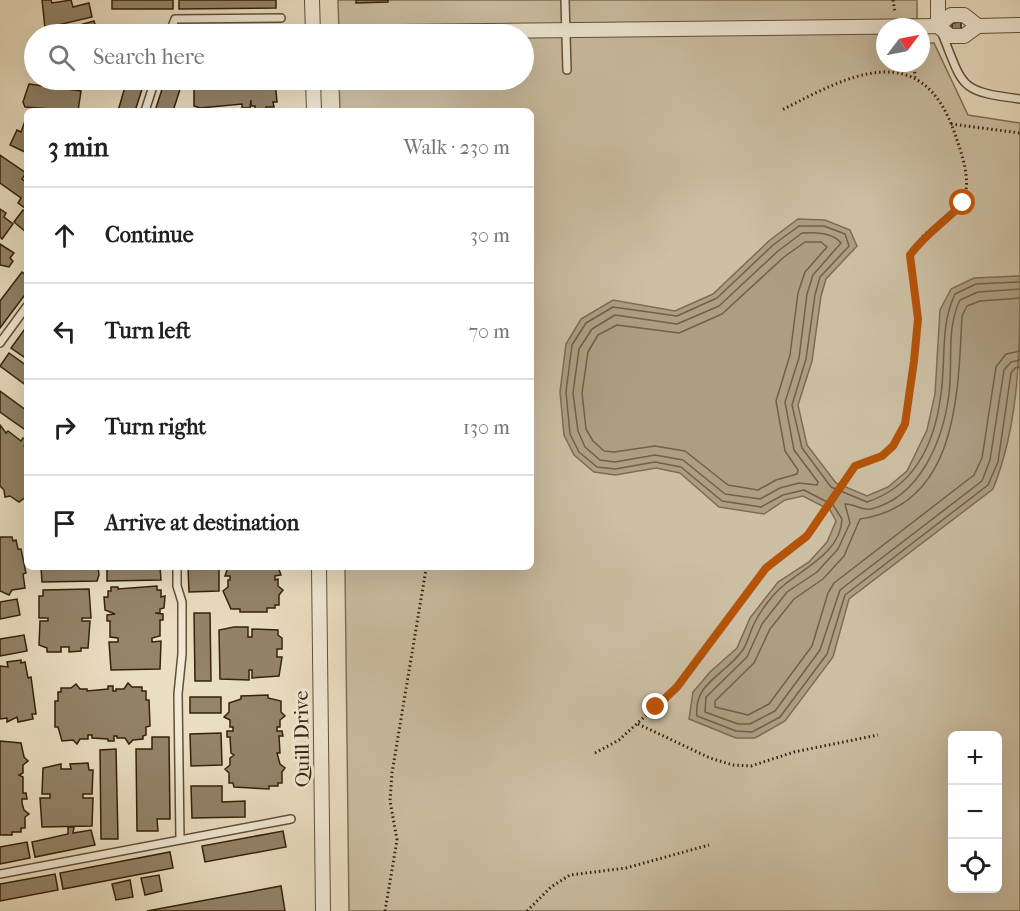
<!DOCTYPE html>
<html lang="en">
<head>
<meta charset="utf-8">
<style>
  body { margin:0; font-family:"IM FELL French Canon",serif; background:#f6f6f6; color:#202124 }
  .controls { position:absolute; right:18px; bottom:18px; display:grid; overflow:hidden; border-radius:9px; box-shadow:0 6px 24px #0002 }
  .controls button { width:54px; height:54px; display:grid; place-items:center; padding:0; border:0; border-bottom:2px solid #e0e0e0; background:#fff; color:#202124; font:30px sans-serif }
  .compass { position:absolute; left:876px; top:18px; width:54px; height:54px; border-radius:50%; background:#fff; box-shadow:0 6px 24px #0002; rotate:58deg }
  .stop { position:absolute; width:18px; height:18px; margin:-14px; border:4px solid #b45309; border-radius:50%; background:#fff }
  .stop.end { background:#b45309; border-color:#fff; box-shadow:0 2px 6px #0008 }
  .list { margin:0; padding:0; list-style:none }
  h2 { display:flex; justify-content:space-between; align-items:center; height:78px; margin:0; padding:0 24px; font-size:26px }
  h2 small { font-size:20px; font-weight:400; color:#757577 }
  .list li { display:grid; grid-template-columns:39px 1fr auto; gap:18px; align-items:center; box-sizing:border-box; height:96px; padding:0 24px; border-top:2px solid #e0e0e0 }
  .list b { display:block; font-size:22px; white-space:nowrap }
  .list em { font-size:20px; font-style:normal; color:#757577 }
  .icon { flex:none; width:33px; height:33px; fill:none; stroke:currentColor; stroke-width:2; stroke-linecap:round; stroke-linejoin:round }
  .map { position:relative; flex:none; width:1020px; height:911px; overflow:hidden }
  .search { position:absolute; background:#fff; box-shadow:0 6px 24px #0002; left:24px; top:24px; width:510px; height:66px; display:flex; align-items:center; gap:15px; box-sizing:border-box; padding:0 21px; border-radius:33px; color:#757577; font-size:22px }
  .panel { position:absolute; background:#fff; box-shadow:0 6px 24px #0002; left:24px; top:108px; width:510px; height:462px; border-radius:9px }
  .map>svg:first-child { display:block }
</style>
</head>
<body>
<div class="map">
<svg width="1020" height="911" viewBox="0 0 1020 911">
  <rect width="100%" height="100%" fill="#ebdfc2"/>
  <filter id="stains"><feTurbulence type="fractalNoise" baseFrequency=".00333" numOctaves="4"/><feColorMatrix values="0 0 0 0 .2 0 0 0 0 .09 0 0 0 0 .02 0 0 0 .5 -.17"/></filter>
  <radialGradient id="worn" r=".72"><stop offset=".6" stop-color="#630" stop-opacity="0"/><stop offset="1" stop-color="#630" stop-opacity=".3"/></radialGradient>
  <!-- green -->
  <path fill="#ccbfa3" stroke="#807056" stroke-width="1.5" fill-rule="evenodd" d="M338,0H917V27H885V63H921V43H934L968,115L1020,123V911H349L345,567H531V111H340L339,80H524V34H339ZM952,736H998V888H952Z"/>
  <!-- water -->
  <path fill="#ad9e83" stroke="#7d6c53" stroke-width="1.5" d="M798,219L825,220L850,230L857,246L826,279L821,296L812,361L798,405L807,445L836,483L867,496L888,487L907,471L927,430L935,394L940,310L951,289L974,278L1020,276C1020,348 1020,422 993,489L849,599L833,657L785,721L755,738H736L689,719L693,692L710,672L737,648L750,618L778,582L809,562L827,542L836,521L830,510L803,496L785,500L764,514L719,507L680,473L656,468L615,475L594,472L574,455L564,435L560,392L566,344L581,319L613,300L675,311L713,294L770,240Z"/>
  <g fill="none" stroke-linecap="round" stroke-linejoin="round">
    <!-- shore -->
    <g stroke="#716046" stroke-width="1.5">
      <path d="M802,233C815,232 833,232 841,243L813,275L807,294L799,358L785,402L794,450L818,482L817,485L799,483L780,488L760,499L725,494L683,460L655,455L615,462L600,460L585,447L578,431L573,393L579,349L592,329L615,315L677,324L719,306L778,251Z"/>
      <polygon points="805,242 821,242 827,247 805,272 798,293 790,355 776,401 785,451 798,470 797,474 776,480 758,490 728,485 685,451 655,446 614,452 604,451 593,441 586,429 582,393 588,352 598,335 617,325 679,333 722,314 784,257"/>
      <path d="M1020,282L976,284L955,294C940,325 946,360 941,394C935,442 916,486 867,502L831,487L802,448L792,405L806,359L815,295L820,277L849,246L845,234L824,226H799L773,245L717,298L677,316L613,307L586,323L572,345L566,392L570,434L579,452L597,467L615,469L655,462L681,467L722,501L761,507L783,495L804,490L833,505L842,519C841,552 804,568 783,586C773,594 761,610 755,622C750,631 748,643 742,651C726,674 693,683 697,716L736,731L752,732L780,717L827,654L845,595L988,485L998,462L1011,373L1015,368L1020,367"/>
      <path d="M1020,289L978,292L960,300C946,328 953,363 949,394C943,441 920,497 871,509C862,511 853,503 845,504L850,523L838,549L817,572L787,592L762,624L747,657L706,697L705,712L738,724H750L775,711L820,650L840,590L982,481L990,460L1004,370L1011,362L1020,360"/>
      <path d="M1020,298L980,301L967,306L962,316C958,394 958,505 860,519L844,556L823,579L794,599L770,629L754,663L715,701V707L748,715L769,704L812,646L828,593L834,583L974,475L982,458L996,367L1006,354L1020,351"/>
    </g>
  </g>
  <!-- building -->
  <g fill="#94846a" stroke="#35210a" stroke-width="1.5">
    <polygon points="42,0 51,0 52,3 71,0 73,7 89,3 92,17 45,28"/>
    <rect x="112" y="0" width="61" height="9"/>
    <polygon points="179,0 276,0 276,8 179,9"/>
    <polygon points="356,0 388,0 388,2 356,3"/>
    <polygon points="94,21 98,34 78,34 76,26"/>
    <polygon points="961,22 961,29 952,29 952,23"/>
    <polygon points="260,28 260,34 199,34 199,29"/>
    <rect x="117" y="29" width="39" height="5"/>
    <polygon points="85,80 106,80 107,81 102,82 103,88 85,89"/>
    <polygon points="127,80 145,80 135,111 118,111"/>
    <polygon points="165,80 183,80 173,111 155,111"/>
    <polygon points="194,80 275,80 277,102 273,102 274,107 266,107 266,111 255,111 255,106 251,106 251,100 250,108 242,108 242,104 200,108 194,106"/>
    <polygon points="29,84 81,91 78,111 25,107 23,102"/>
    <polygon points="25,121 27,121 27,153 10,145 17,130 21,132"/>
    <polygon points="0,155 26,173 22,179 27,183 25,208 18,203 21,198 0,183"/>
    <polygon points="0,209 6,213 4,217 13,224 2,239 0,237"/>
    <polygon points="23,210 27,213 27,233 14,222"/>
    <polygon points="0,244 14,253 10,258 13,261 9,267 0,265"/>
    <polygon points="22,272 27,276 27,292 0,328 0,301"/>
    <polygon points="27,326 27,353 24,357 11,348"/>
    <polygon points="9,353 27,366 27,386 0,366"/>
    <polygon points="0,391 27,411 27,431 0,412"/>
    <polygon points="0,425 6,433 8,431 21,441 23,438 27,441 24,446 27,447 27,496 19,502 10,496 5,497 4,490 0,486"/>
    <polygon points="0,537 12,537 13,541 16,540 18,549 21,549 26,573 23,574 25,588 12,590 9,595 0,591"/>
    <polygon points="41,567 98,567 99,575 97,581 42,582"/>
    <polygon points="107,567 160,567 161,580 107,581"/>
    <polygon points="188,567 219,567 219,591 189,592"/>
    <polygon points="228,567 278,567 281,575 275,576 275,580 278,579 278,586 283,590 279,595 279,605 275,605 275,608 267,608 267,612 240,612 240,609 231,609 223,591 228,587 228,580 230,580 230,576 225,576"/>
    <polygon points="157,586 157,590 161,590 161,597 165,596 164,608 160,609 160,613 155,613 163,614 163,620 160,620 160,636 152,638 152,642 161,641 160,669 111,670 109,642 118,642 118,638 110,637 110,621 107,621 107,615 115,614 105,610 104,597 108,597 108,591 111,591 111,587 118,587 118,589"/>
    <polygon points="89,589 91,618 82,618 82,621 90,621 88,648 81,648 81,651 69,652 69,647 61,647 61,652 47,652 47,648 39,645 40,621 48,621 48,618 39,618 39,596 43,596 43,590"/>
    <polygon points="17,599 20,615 0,619 0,602"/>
    <polygon points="194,613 210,613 211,681 195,681"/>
    <polygon points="234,627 248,627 248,637 252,637 252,629 278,630 278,635 282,638 282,649 277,649 277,657 282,657 279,676 252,678 252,670 249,670 249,680 220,679 219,630"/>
    <polygon points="24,635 27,651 0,656 0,639"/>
    <polygon points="21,660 21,663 25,662 28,678 31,677 36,714 32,714 33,719 18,722 17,717 7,722 7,718 0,719 0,666 8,667 7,662"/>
    <polygon points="128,683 132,687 142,687 142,691 146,691 146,700 149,700 150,726 146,727 146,735 143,736 143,739 133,740 129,744 125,738 117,738 117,736 114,736 114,741 108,741 108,739 92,738 92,735 88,735 88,739 80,739 77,744 73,740 62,741 58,727 55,727 55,701 58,701 58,692 61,692 61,688 71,688 76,684 80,689 87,689 87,691 108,689 108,686 113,686 113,691 116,691 116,689 124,689"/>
    <polygon points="268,695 268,698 281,701 281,712 285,716 280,720 280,727 277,727 277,731 282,731 283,736 279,736 280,753 277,753 280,764 285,768 282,772 282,783 278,783 278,786 269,786 269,789 234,787 233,783 229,783 229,773 225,769 230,765 230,758 234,755 231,753 230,737 227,737 227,731 233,731 233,727 230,727 230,720 224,717 229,712 229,703 241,699 241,696"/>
    <rect x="190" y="697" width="31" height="16"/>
    <polygon points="221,733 222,765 191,766 190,734"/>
    <polygon points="152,737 169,737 170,819 157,819 158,831 137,831 136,749 152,749"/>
    <polygon points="0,741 21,743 24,757 28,761 23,765 23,773 19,775 23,777 23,793 26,793 27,799 22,799 22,803 24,810 29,814 25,817 25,828 21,828 21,832 12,832 12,835 0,835"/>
    <polygon points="116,749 118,839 101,839 100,750"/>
    <polygon points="88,763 89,770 93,770 92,794 83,794 83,798 93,798 92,826 42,827 40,798 50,798 50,794 42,794 43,768 61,764 61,769 71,769 70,764"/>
    <polygon points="191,786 222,786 222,802 245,801 245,817 192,818"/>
    <polygon points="68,827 74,827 73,833 91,830 95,845 35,857 32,842 68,834"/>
    <polygon points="283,831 286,847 205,862 202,846"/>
    <polygon points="27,842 30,858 0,864 0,847"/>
    <polygon points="170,852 173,868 63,889 60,873"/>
    <polygon points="55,874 58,890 0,901 0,884"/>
    <polygon points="159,875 162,891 145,895 141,878"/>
    <polygon points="130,880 133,897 116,900 112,884"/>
    <polygon points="281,886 285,911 147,911"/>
  </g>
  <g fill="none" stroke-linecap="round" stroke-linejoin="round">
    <!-- lane casing -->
    <g stroke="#625038" stroke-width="10">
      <g id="lane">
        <polyline points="565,0 567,70"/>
        <path d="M941,31C964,87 957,91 1020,99"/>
        <polyline points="169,34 175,19 281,18"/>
        <polyline points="145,111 155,80"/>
        <polyline points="0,343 27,306"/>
        <polyline points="177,567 177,586 182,602 182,654 178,694 180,839"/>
        <polyline points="0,874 291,819"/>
      </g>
    </g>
    <!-- street casing -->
    <g stroke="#625038" stroke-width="16">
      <g id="street">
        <polyline points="312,0 313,34"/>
        <polyline points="938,0 938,26"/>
        <polyline points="938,26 951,15 964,15 978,26"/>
        <polyline points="313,33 938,26 950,36 964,36 978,26 1020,25"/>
        <polyline points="313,80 314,111"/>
        <polyline points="319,567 323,911"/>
      </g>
    </g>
    <!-- path -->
    <g stroke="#35210a" stroke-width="3" stroke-dasharray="1.5 3" stroke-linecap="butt">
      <polyline points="893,0 895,12"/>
      <polyline points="914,63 915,77"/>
      <polyline points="951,124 1020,133"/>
      <polyline points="638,724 710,758 733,765 751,766 794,752 878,735"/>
      <path d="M595,753L619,740L677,687L766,568L807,535L855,466L882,456L893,446L905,424L914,361L918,319L910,255C914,249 918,242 923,236C935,224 959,218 964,200C971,178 962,155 955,134C921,35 848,76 782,110"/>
      <polyline points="385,911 397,840 390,801 392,773 426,569"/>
      <polyline points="527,911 551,887 570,875 626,868 709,845"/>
    </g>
    <!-- lane -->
    <use href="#lane" stroke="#f2ead7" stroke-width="7"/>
    <!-- street -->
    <use href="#street" stroke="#f2ead7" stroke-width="14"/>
  </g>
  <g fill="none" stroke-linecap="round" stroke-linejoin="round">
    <!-- route -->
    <path stroke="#b45309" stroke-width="8" d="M656,707L677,687L766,568L807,536L855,466L882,456L893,446L905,424L914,361L918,319L910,255C926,233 945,222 963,203"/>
  </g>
  <g text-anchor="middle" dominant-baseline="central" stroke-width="6" stroke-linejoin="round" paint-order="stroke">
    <!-- street labels -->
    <g font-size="20" fill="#35210a" stroke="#f2ead7">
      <text transform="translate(302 739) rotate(-91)">Quill Drive</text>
    </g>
  </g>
  <rect width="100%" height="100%" filter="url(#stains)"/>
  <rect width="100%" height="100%" fill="url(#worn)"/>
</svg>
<div class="controls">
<button>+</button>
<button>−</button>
<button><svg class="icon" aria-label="locate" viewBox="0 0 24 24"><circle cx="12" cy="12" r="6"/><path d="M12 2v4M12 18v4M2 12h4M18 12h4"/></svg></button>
</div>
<svg class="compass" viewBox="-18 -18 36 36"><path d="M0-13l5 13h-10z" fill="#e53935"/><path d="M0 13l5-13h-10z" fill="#757577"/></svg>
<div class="stop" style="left:963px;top:203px"></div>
<div class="stop end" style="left:656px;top:707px"></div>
<div class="search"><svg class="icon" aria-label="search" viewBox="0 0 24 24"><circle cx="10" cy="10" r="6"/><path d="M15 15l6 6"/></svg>Search here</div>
<section class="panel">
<h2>3 min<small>Walk · 230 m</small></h2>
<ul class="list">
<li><svg class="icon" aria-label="ahead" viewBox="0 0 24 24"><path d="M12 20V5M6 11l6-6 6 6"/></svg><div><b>Continue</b></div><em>30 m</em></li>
<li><svg class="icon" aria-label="left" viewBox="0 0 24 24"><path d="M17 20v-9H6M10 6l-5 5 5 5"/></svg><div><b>Turn left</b></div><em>70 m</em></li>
<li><svg class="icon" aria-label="right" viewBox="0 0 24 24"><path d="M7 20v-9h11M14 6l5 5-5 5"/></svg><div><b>Turn right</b></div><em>130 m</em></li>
<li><svg class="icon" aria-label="arrive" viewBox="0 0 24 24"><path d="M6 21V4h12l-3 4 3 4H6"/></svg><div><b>Arrive at destination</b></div></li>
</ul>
</section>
</div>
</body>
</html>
